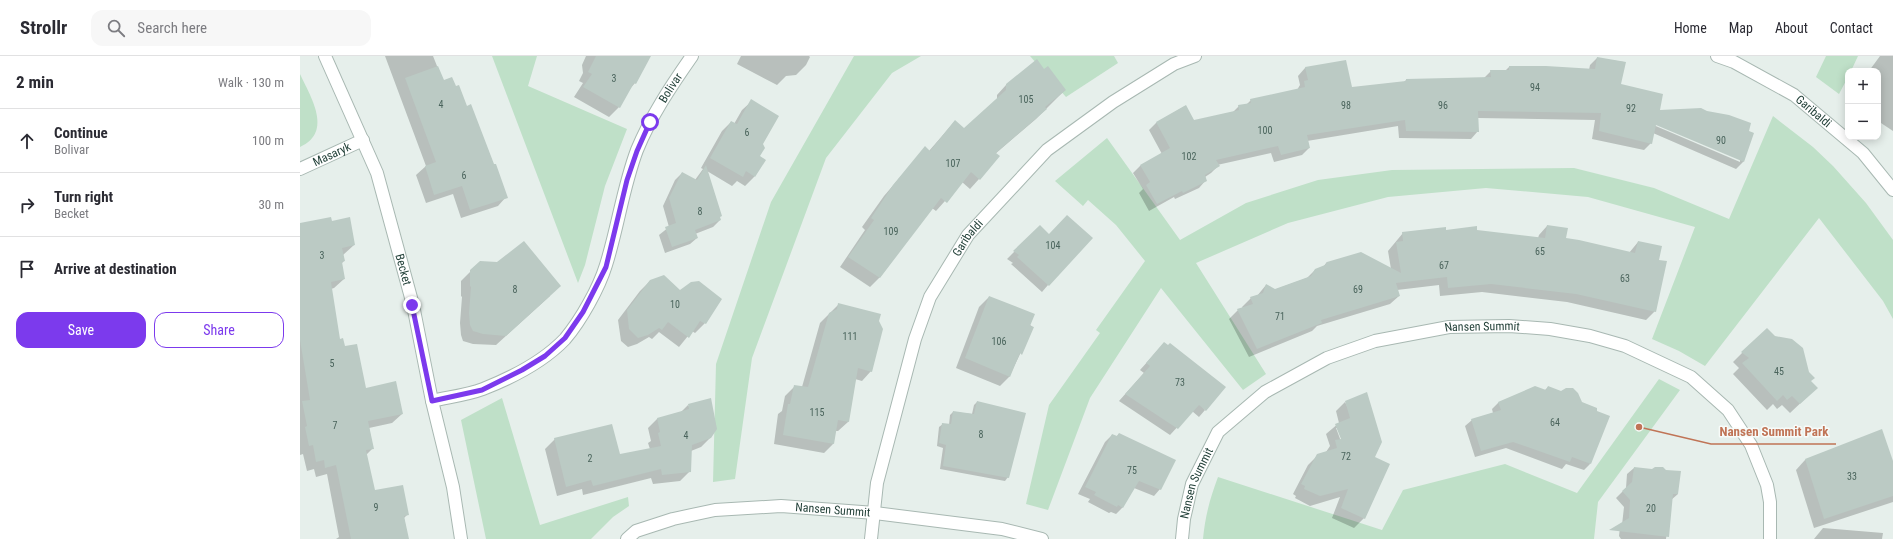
<!DOCTYPE html>
<html lang="en">
<head>
<meta charset="utf-8">
<style>
  body { margin:0; font-family:"Roboto Condensed",sans-serif; background:#f7f7f7; color:#2b2b33 }
  .controls { position:absolute; right:12px; top:12px; display:grid; overflow:hidden; border-radius:8px; box-shadow:0 2px 10px #0003 }
  .controls button { width:36px; height:36px; display:grid; place-items:center; padding:0; border:0; border-bottom:1px solid #e1e1e2; background:#fff; color:#2b2b33; font:20px sans-serif }
  .stop { position:absolute; width:12px; height:12px; margin:-9px; border:3px solid #7c3aed; border-radius:50%; background:#fff }
  .stop.end { background:#7c3aed; border-color:#fff; box-shadow:0 1px 4px #0008 }
  .list { margin:0; padding:0; list-style:none }
  h2 { display:flex; justify-content:space-between; align-items:center; height:52px; margin:0; padding:0 16px; font-size:17px }
  h2 small { font-size:13px; font-weight:400; color:#7c7c81 }
  .list li { display:grid; grid-template-columns:26px 1fr auto; gap:12px; align-items:center; box-sizing:border-box; height:64px; padding:0 16px; border-top:1px solid #e1e1e2 }
  .list b { display:block; font-size:15px; white-space:nowrap }
  .list p { margin:0; font-size:13px; white-space:nowrap; color:#7c7c81 }
  .list em { font-size:13px; font-style:normal; color:#7c7c81 }
  .actions { display:flex; gap:8px; padding:12px 16px }
  .actions a { flex:1; padding:9px 0; border:1px solid #7c3aed; border-radius:12px; text-align:center; font-size:14px; color:#7c3aed }
  .actions .main { background:#7c3aed; color:#fff }
  .icon { flex:none; width:22px; height:22px; fill:none; stroke:currentColor; stroke-width:2; stroke-linecap:round; stroke-linejoin:round }
  .map { position:relative; flex:none; width:1593px; height:483px; overflow:hidden }
  header { display:flex; align-items:center; gap:24px; box-sizing:border-box; height:56px; padding:0 20px; background:#fff; border-bottom:1px solid #e1e1e2 }
  header strong { font-size:19px }
  nav { display:flex; gap:22px; margin-inline-start:auto; font-size:14px }
  .search { width:280px; height:36px; background:#f7f7f7; display:flex; align-items:center; gap:10px; box-sizing:border-box; padding:0 14px; border-radius:12px; color:#7c7c81; font-size:15px }
  main { display:flex }
  aside { flex:1; background:#fff }
  .map>svg:first-child { display:block }
</style>
</head>
<body>
<header>
<strong>Strollr</strong>
<div class="search"><svg class="icon" aria-label="search" viewBox="0 0 24 24"><circle cx="10" cy="10" r="6"/><path d="M15 15l6 6"/></svg>Search here</div>
<nav><a>Home</a><a>Map</a><a>About</a><a>Contact</a></nav>
</header>
<main>
<aside>
<h2>2 min<small>Walk · 130 m</small></h2>
<ul class="list">
<li><svg class="icon" aria-label="ahead" viewBox="0 0 24 24"><path d="M12 20V5M6 11l6-6 6 6"/></svg><div><b>Continue</b><p>Bolivar</p></div><em>100 m</em></li>
<li><svg class="icon" aria-label="right" viewBox="0 0 24 24"><path d="M7 20v-9h11M14 6l5 5-5 5"/></svg><div><b>Turn right</b><p>Becket</p></div><em>30 m</em></li>
<li><svg class="icon" aria-label="arrive" viewBox="0 0 24 24"><path d="M6 21V4h12l-3 4 3 4H6"/></svg><div><b>Arrive at destination</b></div></li>
</ul>
<div class="actions"><a class="main">Save</a><a>Share</a></div>
</aside>
<div class="map">
<svg width="1593" height="483" viewBox="0 0 1593 483">
  <rect width="100%" height="100%" fill="#e6efeb"/>
  <!-- green -->
  <g fill="#bfe0c8">
    <polygon points="192,0 237,0 228,30 327,73 305,130 285,209 278,227"/>
    <polygon points="554,0 621,0 592,17 526,102 452,302 435,423 413,426 416,308 471,146"/>
    <polygon points="730,0 814,0 818,7 766,41"/>
    <polygon points="1526,0 1558,0 1551,15 1548,15 1548,21 1539,38 1516,21"/>
    <path d="M0,18C10,40 34,76 0,91Z"/>
    <polygon points="1473,60 1513,91 1533,110 1566,147 1593,184 1593,263 1583,245 1519,162 1405,310 1379,295 1352,283 1395,171 1288,141 1186,132 1088,141 988,167 896,207 966,318 943,334 861,232 790,342 748,454 726,448 749,349 800,277 796,274 845,205 816,169 788,144 783,150 755,125 807,82 880,184 946,147 1018,124 1092,114 1274,112 1354,132 1429,163"/>
    <path d="M1359,323L1380,334L1298,446L1294,483H903C905,461 910,442 918,421L1082,474L1103,434L1205,408L1277,437Z"/>
    <polygon points="202,342 240,469 328,441 329,450 313,461 291,483 186,483 161,364"/>
  </g>
  <!-- shadow -->
  <g fill="#0003" fill-rule="evenodd">
    <polygon points="85,0 133,0 143,25 166,51 206,141 198,150 161,162 153,138 126,147 116,119 126,110"/>
    <polygon points="286,0 350,0 335,27 328,35 319,51 309,61 274,41 283,27 279,25 283,17 282,9"/>
    <polygon points="441,0 509,0 510,1 506,9 496,19 486,20 477,29 437,8"/>
    <polygon points="1580,0 1593,0 1593,75 1578,65 1578,15 1569,15"/>
    <path d="M1297,2L1324,6L1320,29L1362,39L1358,56L1401,53L1407,56L1429,60L1450,68L1448,76L1453,77L1443,106L1436,113L1353,77L1351,87L1344,94L1292,83L1295,64L1178,62V75L1171,83L1099,82L1098,70L1007,85L1009,92L1002,99L974,106L971,97L917,109L918,110L911,117L905,121L906,124L899,132L875,143L874,141L849,155L839,137L843,133L833,117L840,110L862,98L849,74L856,67L885,50L894,65L933,56L939,50L946,49L951,44L997,34L1000,29L998,20L1005,12L1045,5L1051,32L1104,26L1106,24L1184,22L1191,15H1205L1209,11H1246L1289,14L1290,9ZM1352,66L1440,103V106L1351,68Z"/>
    <polygon points="744,15 765,34 736,63 695,98 679,123 670,133 662,126 636,155 632,152 580,221 570,231 540,211 565,174 562,171 584,140 625,92 629,95 655,65 664,73 697,44 697,39 706,29"/>
    <polygon points="452,45 461,88 454,121 445,130 437,125 432,130 407,115 420,164 413,171 395,178 397,182 390,188 365,197 359,179 369,171 363,150 375,124 382,117 395,124 403,113 401,112 422,75 431,66 434,68 442,54"/>
    <polygon points="0,168 54,189 43,199 44,205 41,208 44,223 34,232 31,233 39,284 65,333 102,358 92,367 69,372 73,392 66,399 74,435 108,458 104,462 108,483 36,483 39,481 27,418 16,421 14,413 7,415 3,398 0,399"/>
    <polygon points="740,170 748,229 742,236 711,208 713,207 707,203"/>
    <polygon points="1247,170 1265,183 1329,197 1338,186 1358,204 1355,255 1346,264 1267,246 1182,236 1140,240 1139,229 1097,234 1099,240 1090,248 1017,270 1012,275 949,301 929,263 938,254 943,253 942,251 951,242 957,240 966,229 974,234 1007,222 1015,214 1023,211 1027,206 1091,213 1088,195 1103,177 1176,175 1238,182 1239,179"/>
    <polygon points="180,206 250,240 196,289 173,288 163,285 161,279 160,267 162,241 161,240 161,225"/>
    <polygon points="350,225 405,267 395,277 392,275 379,291 359,276 352,283 349,281 337,288 328,291 321,285 318,264 340,235"/>
    <polygon points="689,241 733,271 709,321 700,330 656,312 679,251"/>
    <polygon points="539,248 571,315 562,325 555,323 548,366 538,375 535,375 533,388 524,397 474,388 478,358 482,355 485,340 495,330 502,331 520,267"/>
    <polygon points="1474,281 1510,325 1507,341 1490,357 1482,349 1477,353 1473,348 1467,354 1433,318 1439,312 1433,306 1442,297"/>
    <polygon points="858,294 905,354 899,361 892,355 870,379 819,345 844,317 840,314"/>
    <polygon points="1248,331 1281,347 1290,408 1284,414 1266,408 1262,413 1206,392 1175,401 1165,370 1172,364 1193,357 1192,353 1198,347 1244,335"/>
    <polygon points="677,346 708,421 705,425 640,413 643,392 637,390 639,371 643,368 649,369 650,359 653,356 672,358 674,349"/>
    <path d="M1045,346L1074,401L1064,462L1054,472L1032,462L1040,441L1010,450L995,442L996,440L993,438L1008,409L1018,399L1026,396L1030,390L1026,378L1039,367L1036,355ZM1036,372H1038L1043,387L1042,388Z"/>
    <polygon points="388,349 411,381 401,391 391,395 390,415 380,425 353,428 351,422 283,439 282,433 257,440 245,393 255,383 319,400 350,393 348,387 351,385 348,372 357,363 381,356"/>
    <polygon points="819,378 860,433 854,440 834,432 822,452 816,458 811,456 809,457 788,446 790,443 778,438 805,386 812,379 816,381"/>
    <polygon points="1505,404 1593,408 1593,446 1514,472 1496,414"/>
    <polygon points="1334,412 1378,438 1371,444 1366,483 1321,483 1319,480 1320,471 1322,469 1324,451 1316,442 1326,432 1327,418"/>
    <polygon points="1523,472 1583,477 1582,483 1514,483"/>
  </g>
  <!-- building -->
  <g fill="#bbcac4">
    <polygon points="296,0 351,0 336,28 334,27 320,52 283,31 292,18 288,16"/>
    <polygon points="1297,1 1326,6 1321,28 1363,38 1360,54 1401,52 1407,55 1429,59 1451,67 1449,75 1454,77 1444,106 1356,69 1352,88 1299,75 1301,57 1178,55 1179,76 1106,75 1105,64 1007,79 1010,92 981,99 978,90 916,104 920,110 905,119 907,125 883,137 882,135 857,148 846,129 850,126 840,109 870,92 856,66 886,49 894,64 939,54 938,49 951,47 950,43 1005,31 1004,25 1008,24 1005,11 1046,4 1052,31 1106,25 1106,23 1191,21 1190,14 1209,14 1209,10 1246,10 1295,13"/>
    <polygon points="737,3 744,13 748,10 766,34 745,51 747,53 696,97 700,100 680,124 671,116 647,147 641,142 580,222 548,201 574,164 571,162 593,129 625,90 630,95 655,64 664,72 706,34 706,28"/>
    <polygon points="138,10 144,24 152,21 156,30 159,29 167,50 171,48 194,108 196,108 208,142 170,154 162,130 134,139 125,110 136,106 105,22"/>
    <polygon points="451,43 479,60 463,88 465,92 460,100 466,104 455,121 446,115 443,121 410,102 431,65 437,68"/>
    <polygon points="406,109 422,160 420,161 421,164 395,174 398,182 372,191 365,171 376,167 369,142 382,116 397,124"/>
    <polygon points="767,159 793,182 749,230 717,201 719,199 713,195 740,169 749,178"/>
    <polygon points="31,161 32,165 50,161 55,189 42,192 45,205 42,206 45,223 31,226 40,283 43,282 45,290 57,288 66,332 96,325 103,358 68,365 74,393 66,394 75,434 103,429 109,459 104,460 109,483 51,483 36,409 25,412 24,404 16,406 13,389 9,390 5,371 7,370 2,345 10,344 0,284 0,167"/>
    <polygon points="1247,169 1268,172 1266,182 1279,184 1335,197 1338,185 1362,190 1359,204 1367,205 1356,256 1276,238 1191,228 1148,232 1147,221 1096,227 1100,240 1021,264 1022,267 957,293 937,253 953,248 950,241 963,237 966,228 975,233 1011,220 1015,213 1025,209 1027,206 1061,196 1101,217 1096,186 1103,185 1102,176 1146,171 1146,174 1177,170 1177,174 1245,182"/>
    <polygon points="224,185 261,230 206,280 183,278 173,275 170,269 169,257 171,231 170,230 170,214 180,205 197,206"/>
    <polygon points="364,219 380,234 391,226 399,225 422,243 406,268 400,265 389,282 368,266 362,274 359,272 348,279 338,282 329,273 327,254 350,224"/>
    <polygon points="689,240 735,258 730,270 734,271 722,299 720,297 710,321 665,302"/>
    <polygon points="538,247 581,258 579,265 583,273 572,316 558,312 549,366 538,364 534,388 483,379 488,348 490,348 494,329 508,331 529,257 537,253"/>
    <polygon points="1467,272 1475,280 1492,283 1503,292 1509,316 1515,322 1511,325 1518,332 1500,348 1492,340 1487,344 1483,339 1477,345 1442,307 1449,302 1441,296"/>
    <polygon points="864,286 868,289 870,287 926,331 906,355 899,349 878,373 825,338 850,310 846,307"/>
    <polygon points="1235,330 1246,334 1248,330 1261,335 1266,332 1273,332 1278,337 1282,346 1297,352 1297,355 1310,360 1291,408 1272,401 1270,406 1213,386 1181,395 1171,363 1201,354 1198,346"/>
    <polygon points="1067,336 1082,386 1075,401 1090,408 1065,463 1041,452 1048,433 1020,440 1004,433 1005,430 1001,428 1017,398 1037,392 1035,384 1041,383 1035,368 1050,362 1045,345"/>
    <polygon points="411,342 417,373 411,382 392,389 391,416 362,419 361,413 293,430 291,424 266,431 254,382 312,368 320,398 361,390 358,377 360,376 357,362 389,353 388,348"/>
    <polygon points="677,345 726,357 709,422 643,410 646,389 639,387 642,367 651,368 653,355 674,358"/>
    <polygon points="1582,373 1593,405 1593,440 1524,463 1505,403"/>
    <polygon points="819,377 876,404 861,434 839,425 823,452 818,449 817,451 794,439 796,436 785,431 812,378 817,380"/>
    <polygon points="1334,411 1352,413 1355,411 1363,411 1366,414 1381,415 1378,438 1373,438 1369,481 1309,474 1329,462 1330,444 1322,435 1332,426"/>
  </g>
  <g fill="none" stroke-linecap="round" stroke-linejoin="round">
    <!-- street casing -->
    <g stroke="#a8b8b2" stroke-width="14">
      <g id="street">
        <path id="s1" d="M25,0L77,117L113,249L132,345L153,431L161,483"/>
        <path id="s2" d="M1417,0L1434,6L1494,39L1563,97L1593,134"/>
        <path id="s3" d="M0,113L63,84"/>
        <path id="s4" d="M132,345C149,341 167,339 183,333C211,322 244,305 265,283C281,264 299,232 306,209C318,171 323,131 337,94C351,60 371,30 392,0"/>
        <path id="s5" d="M327,483L336,475L373,463L415,454L481,450L575,457L702,473L742,483"/>
        <path id="s6" d="M571,483L577,427L615,283L630,241L668,179L747,94L813,46L874,8L895,0"/>
        <path id="s7" d="M882,483L884,463L892,428L918,376L965,336L1027,302L1075,285L1149,271L1209,270L1250,273L1290,280L1325,290L1391,321L1428,354L1451,389L1467,429L1470,446V483"/>
      </g>
    </g>
    <!-- street -->
    <use href="#street" stroke="#fff" stroke-width="12"/>
  </g>
  <g fill="none" stroke-linecap="round" stroke-linejoin="round">
    <!-- route -->
    <polyline stroke="#7c3aed" stroke-width="5" points="112,249 132,345 182,334 222,314 245,300 265,282 283,256 306,211 327,124 337,95 350,66"/>
  </g>
  <g text-anchor="middle" dominant-baseline="central" stroke-width="3" stroke-linejoin="round" paint-order="stroke">
    <!-- number labels -->
    <g font-size="10" fill="#4a645c">
      <text x="314" y="22">3</text>
      <text x="1235" y="31">94</text>
      <text x="726" y="43">105</text>
      <text x="141" y="48">4</text>
      <text x="1046" y="49">98</text>
      <text x="1143" y="49">96</text>
      <text x="1331" y="52">92</text>
      <text x="965" y="74">100</text>
      <text x="447" y="76">6</text>
      <text x="1421" y="84">90</text>
      <text x="889" y="100">102</text>
      <text x="653" y="107">107</text>
      <text x="164" y="119">6</text>
      <text x="400" y="155">8</text>
      <text x="591" y="175">109</text>
      <text x="753" y="189">104</text>
      <text x="1240" y="195">65</text>
      <text x="22" y="199">3</text>
      <text x="1144" y="209">67</text>
      <text x="1325" y="222">63</text>
      <text x="215" y="233">8</text>
      <text x="1058" y="233">69</text>
      <text x="375" y="248">10</text>
      <text x="980" y="260">71</text>
      <text x="550" y="280">111</text>
      <text x="699" y="285">106</text>
      <text x="32" y="307">5</text>
      <text x="1479" y="315">45</text>
      <text x="880" y="326">73</text>
      <text x="517" y="356">115</text>
      <text x="1255" y="366">64</text>
      <text x="35" y="369">7</text>
      <text x="681" y="378">8</text>
      <text x="386" y="379">4</text>
      <text x="1046" y="400">72</text>
      <text x="290" y="402">2</text>
      <text x="832" y="414">75</text>
      <text x="1552" y="420">33</text>
      <text x="76" y="451">9</text>
      <text x="1351" y="452">20</text>
    </g>
    <!-- street labels -->
    <g font-size="12" fill="#24423a" stroke="#f7fbf9">
      <text stroke="none"><textPath href="#s4" startOffset="424">Bolivar</textPath></text>
      <text stroke="none"><textPath href="#s2" startOffset="112">Garibaldi</textPath></text>
      <text stroke="none"><textPath href="#s3" startOffset="35">Masaryk</textPath></text>
      <text stroke="none"><textPath href="#s6" startOffset="320">Garibaldi</textPath></text>
      <text stroke="none"><textPath href="#s1" startOffset="228">Becket</textPath></text>
      <text stroke="none"><textPath href="#s7" startOffset="406">Nansen Summit</textPath></text>
      <text stroke="none"><textPath href="#s7" startOffset="58">Nansen Summit</textPath></text>
      <text stroke="none"><textPath href="#s5" startOffset="212">Nansen Summit</textPath></text>
    </g>
  </g>
  <!-- callouts -->
  <path fill="none" stroke="#c07456" stroke-width="1.5" d="M1339 371L1411 388H1536"/>
  <circle fill="#c07456" stroke="#f7fbf9" stroke-width="1.5" cx="1339" cy="371" r="4"/>
  <g font-size="13" text-anchor="middle" font-weight="bold" fill="#c07456" stroke="#f7fbf9" stroke-width="3" stroke-linejoin="round" paint-order="stroke">
    <text x="1474" y="380">Nansen Summit Park</text>
  </g>
</svg>
<div class="controls">
<button>+</button>
<button>−</button>
</div>
<div class="stop" style="left:350px;top:66px"></div>
<div class="stop end" style="left:112px;top:249px"></div>
</div>
</main>
</body>
</html>
